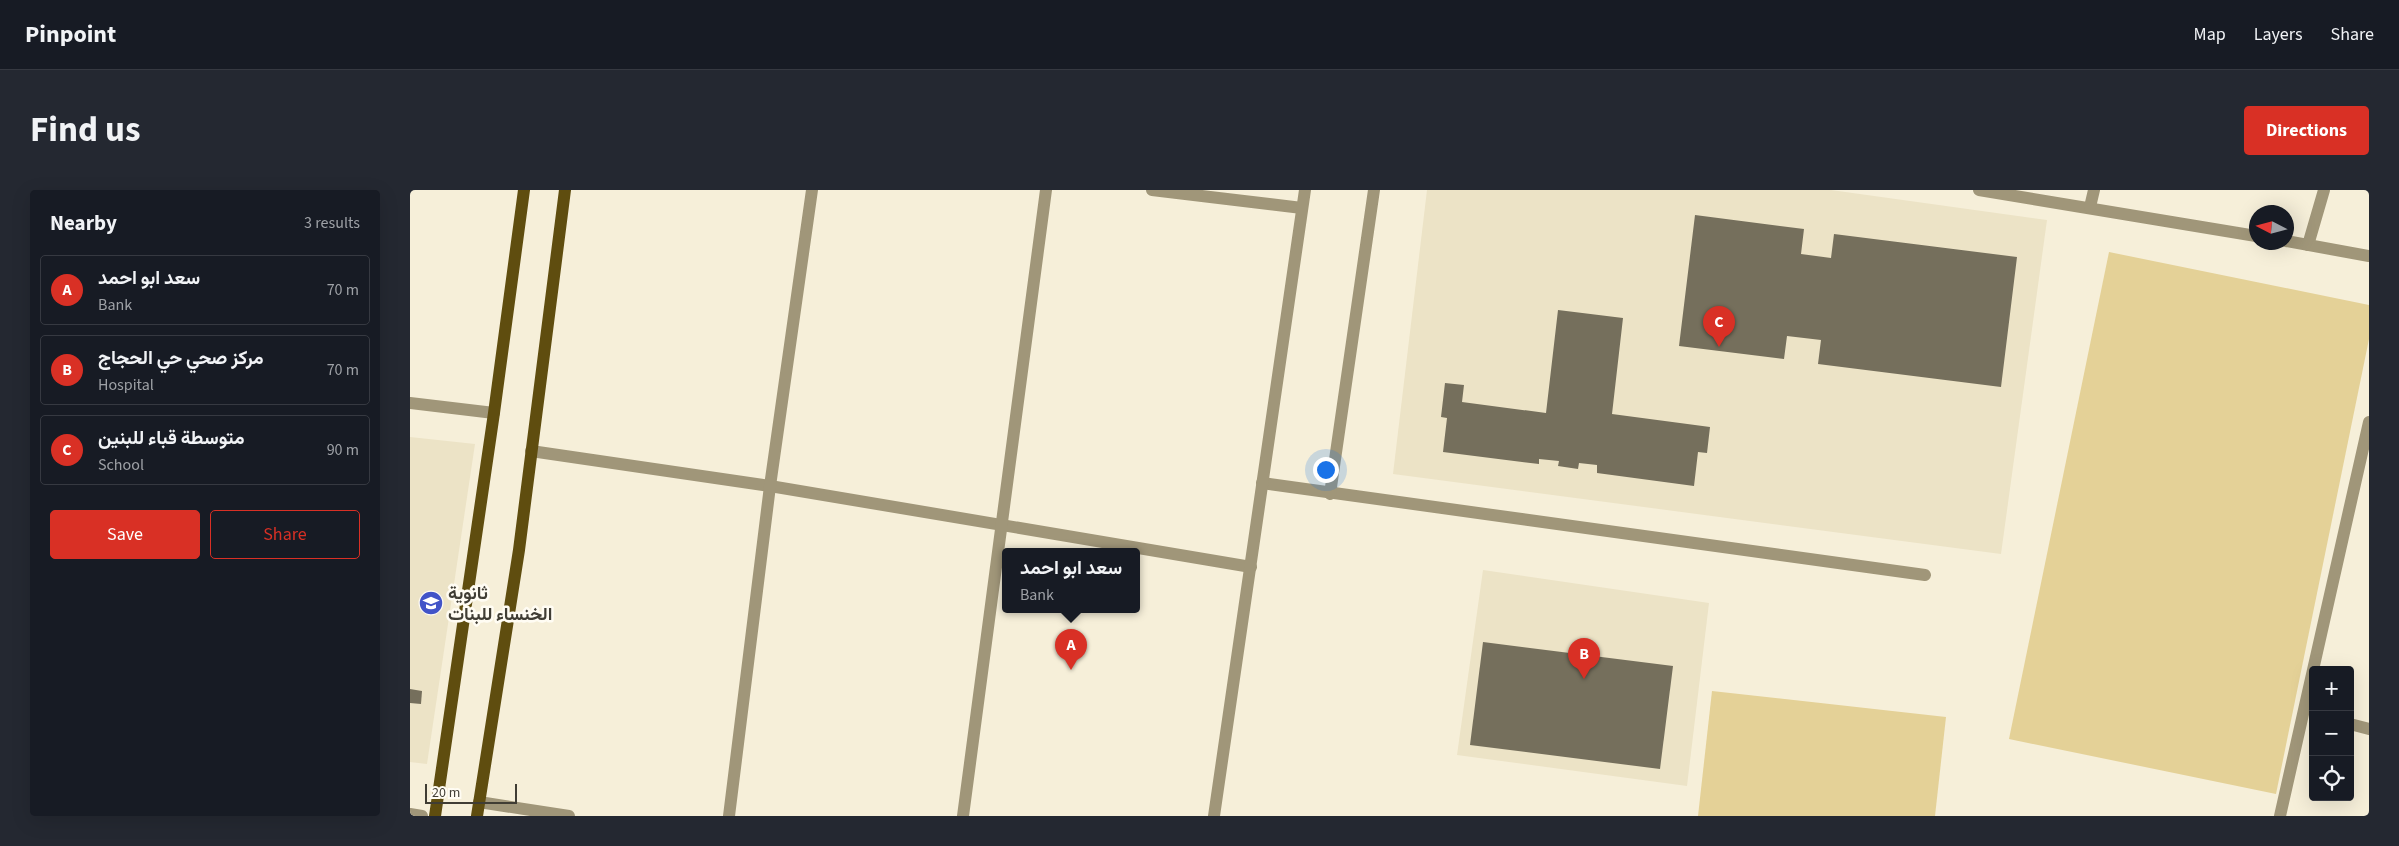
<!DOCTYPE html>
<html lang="en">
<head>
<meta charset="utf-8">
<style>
  body { margin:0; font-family:"Source Sans 3",Vazirmatn,sans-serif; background:#242831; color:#f1f3f6 }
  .controls { position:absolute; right:15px; bottom:15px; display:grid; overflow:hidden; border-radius:5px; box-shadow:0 5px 20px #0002 }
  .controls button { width:45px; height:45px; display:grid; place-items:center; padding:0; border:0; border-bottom:1px solid #363941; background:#171b24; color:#f1f3f6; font:25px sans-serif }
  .compass { position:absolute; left:1839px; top:15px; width:45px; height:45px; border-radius:50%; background:#171b24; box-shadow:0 5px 20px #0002; rotate:276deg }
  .scale { position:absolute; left:15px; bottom:12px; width:92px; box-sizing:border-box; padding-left:5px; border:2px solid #403d34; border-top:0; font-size:14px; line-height:18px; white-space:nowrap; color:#403d34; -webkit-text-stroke:4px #fffcf3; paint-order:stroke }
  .you { position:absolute; left:915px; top:279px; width:18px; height:18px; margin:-12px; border:4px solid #fff; border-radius:50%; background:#1a73e8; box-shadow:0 0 0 8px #1a73e833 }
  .badge { display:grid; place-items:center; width:32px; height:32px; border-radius:50%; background:#d93025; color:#fff; font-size:16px; font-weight:700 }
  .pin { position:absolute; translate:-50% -41px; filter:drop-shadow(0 1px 2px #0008) }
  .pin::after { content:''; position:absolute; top:26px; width:18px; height:15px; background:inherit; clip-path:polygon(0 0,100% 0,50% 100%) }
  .popup { position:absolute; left:592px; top:358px; width:138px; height:65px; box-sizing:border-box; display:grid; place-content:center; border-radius:5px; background:#171b24; filter:drop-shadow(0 1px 4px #0005); font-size:16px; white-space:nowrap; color:#9ea1a6 }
  .popup b { font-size:19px; color:#f1f3f6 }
  .popup::after { content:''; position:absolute; left:50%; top:100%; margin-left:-10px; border:10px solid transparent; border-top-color:#171b24 }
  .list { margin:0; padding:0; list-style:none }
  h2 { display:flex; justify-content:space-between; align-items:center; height:65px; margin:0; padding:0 20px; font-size:21px }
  h2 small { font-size:16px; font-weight:400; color:#9ea1a6 }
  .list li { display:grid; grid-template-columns:32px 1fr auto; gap:15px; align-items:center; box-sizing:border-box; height:70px; margin:0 10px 10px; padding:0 10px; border:1px solid #363941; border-radius:5px }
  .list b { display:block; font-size:19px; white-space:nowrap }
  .list p { margin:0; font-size:16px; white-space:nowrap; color:#9ea1a6 }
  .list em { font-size:16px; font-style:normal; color:#9ea1a6 }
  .actions { display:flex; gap:10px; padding:15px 20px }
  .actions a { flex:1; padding:11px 0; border:1px solid #d93025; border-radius:5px; text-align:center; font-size:18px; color:#d93025 }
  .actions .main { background:#d93025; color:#fff }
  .icon { flex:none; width:28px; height:28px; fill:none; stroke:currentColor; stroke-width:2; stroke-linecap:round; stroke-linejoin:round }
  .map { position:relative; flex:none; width:1959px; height:626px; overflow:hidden; border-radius:5px }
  header { display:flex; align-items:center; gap:30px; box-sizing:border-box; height:70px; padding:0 25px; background:#171b24; border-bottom:1px solid #363941 }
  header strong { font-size:24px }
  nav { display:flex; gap:28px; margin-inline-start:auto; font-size:18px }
  .intro { display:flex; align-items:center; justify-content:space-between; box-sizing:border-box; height:120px; padding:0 30px }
  h1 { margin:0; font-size:35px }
  .button { padding:12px 22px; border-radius:5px; background:#d93025; color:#fff; font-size:18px; font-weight:700 }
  main { display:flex; gap:30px; padding:0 30px }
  aside { flex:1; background:#171b24; border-radius:5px; box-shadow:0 5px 20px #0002 }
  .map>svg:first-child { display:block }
</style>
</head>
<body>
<header>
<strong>Pinpoint</strong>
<nav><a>Map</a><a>Layers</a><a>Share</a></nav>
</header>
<div class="intro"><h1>Find us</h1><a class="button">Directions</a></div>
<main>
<aside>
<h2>Nearby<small>3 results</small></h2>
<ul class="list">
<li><span class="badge">A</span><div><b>سعد ابو احمد</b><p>Bank</p></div><em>70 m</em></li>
<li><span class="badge">B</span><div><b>مركز صحي حي الحجاج</b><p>Hospital</p></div><em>70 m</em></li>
<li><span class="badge">C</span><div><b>متوسطة قباء للبنين</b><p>School</p></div><em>90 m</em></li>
</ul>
<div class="actions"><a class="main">Save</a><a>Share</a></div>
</aside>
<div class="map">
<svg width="1959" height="626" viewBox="0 0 1959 626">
  <rect width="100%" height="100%" fill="#f6efd9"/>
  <!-- built -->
  <g fill="#ece3c6">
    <polygon points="1017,0 1421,0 1637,30 1591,364 983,284"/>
    <polygon points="0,247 65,254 17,574 0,572"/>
    <polygon points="1073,380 1299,413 1277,596 1047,565"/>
  </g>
  <!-- green -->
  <g fill="#e4d197">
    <polygon points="1699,62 1959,115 1959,149 1866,604 1599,549"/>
    <polygon points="1302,501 1536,527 1525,626 1288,626"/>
  </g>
  <!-- building -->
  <g fill="#756f5c">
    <polygon points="1285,25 1394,39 1391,64 1421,68 1424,44 1607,67 1591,197 1408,174 1411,150 1377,146 1374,169 1269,156"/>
    <polygon points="1148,120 1213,128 1202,224 1300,237 1297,263 1288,262 1284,296 1187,283 1187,275 1169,273 1168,279 1148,276 1149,271 1129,269 1129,274 1033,262 1037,228 1031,227 1035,193 1054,195 1052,212 1136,223"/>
    <polygon points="1073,452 1263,476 1250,579 1060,555"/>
    <polygon points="0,499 12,501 11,514 0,513"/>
  </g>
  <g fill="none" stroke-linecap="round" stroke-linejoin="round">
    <!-- minor -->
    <g stroke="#a09679" stroke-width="12">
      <polyline points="742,0 892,18"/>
      <polyline points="1569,0 1846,46"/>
      <polyline points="1680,17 1684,0"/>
      <polyline points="1876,51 1959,66"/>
      <polyline points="1898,55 1914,0"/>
      <polyline points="0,213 84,223"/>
      <polyline points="121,261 360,296 841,377"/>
      <polyline points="852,293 1515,385"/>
      <polyline points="920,304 964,0"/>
      <polyline points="1940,534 1959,539"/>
      <polyline points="69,612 159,626"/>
      <polyline points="0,624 12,626"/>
      <polyline points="319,626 360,296 402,0"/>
      <polyline points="553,626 636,0"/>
      <polyline points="804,626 895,0"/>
      <polyline points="1870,626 1959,232"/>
    </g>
    <!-- major -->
    <g stroke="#5f4d0f" stroke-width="12">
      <polyline points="25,626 84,223 114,0"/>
      <polyline points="67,626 109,360 155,0"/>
    </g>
  </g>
  <!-- icons -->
  <defs>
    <g id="school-disc" transform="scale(1.25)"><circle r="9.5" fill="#4254c8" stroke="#fffcf3"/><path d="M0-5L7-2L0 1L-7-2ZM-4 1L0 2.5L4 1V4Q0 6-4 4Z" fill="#fff"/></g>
  </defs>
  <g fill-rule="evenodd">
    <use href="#school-disc" x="21" y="413"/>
  </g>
  <g text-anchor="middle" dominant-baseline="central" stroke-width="5" stroke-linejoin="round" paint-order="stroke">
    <!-- poi labels -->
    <g font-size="18" font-weight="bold" fill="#403d34" stroke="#fffcf3" text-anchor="start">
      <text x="38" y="403">ثانوية<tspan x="38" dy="21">الخنساء للبنات</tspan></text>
    </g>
  </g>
</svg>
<div class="controls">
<button>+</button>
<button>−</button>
<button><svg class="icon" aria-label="locate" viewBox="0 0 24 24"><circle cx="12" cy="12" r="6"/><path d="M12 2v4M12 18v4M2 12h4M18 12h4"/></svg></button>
</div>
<svg class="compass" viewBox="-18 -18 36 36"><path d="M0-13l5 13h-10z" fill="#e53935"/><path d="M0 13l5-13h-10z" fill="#9ea1a6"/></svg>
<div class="scale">20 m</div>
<div class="you"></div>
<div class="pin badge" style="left:661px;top:480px">A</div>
<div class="popup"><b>سعد ابو احمد</b>Bank</div>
<div class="pin badge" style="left:1174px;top:489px">B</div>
<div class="pin badge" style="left:1309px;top:157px">C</div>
</div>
</main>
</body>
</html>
